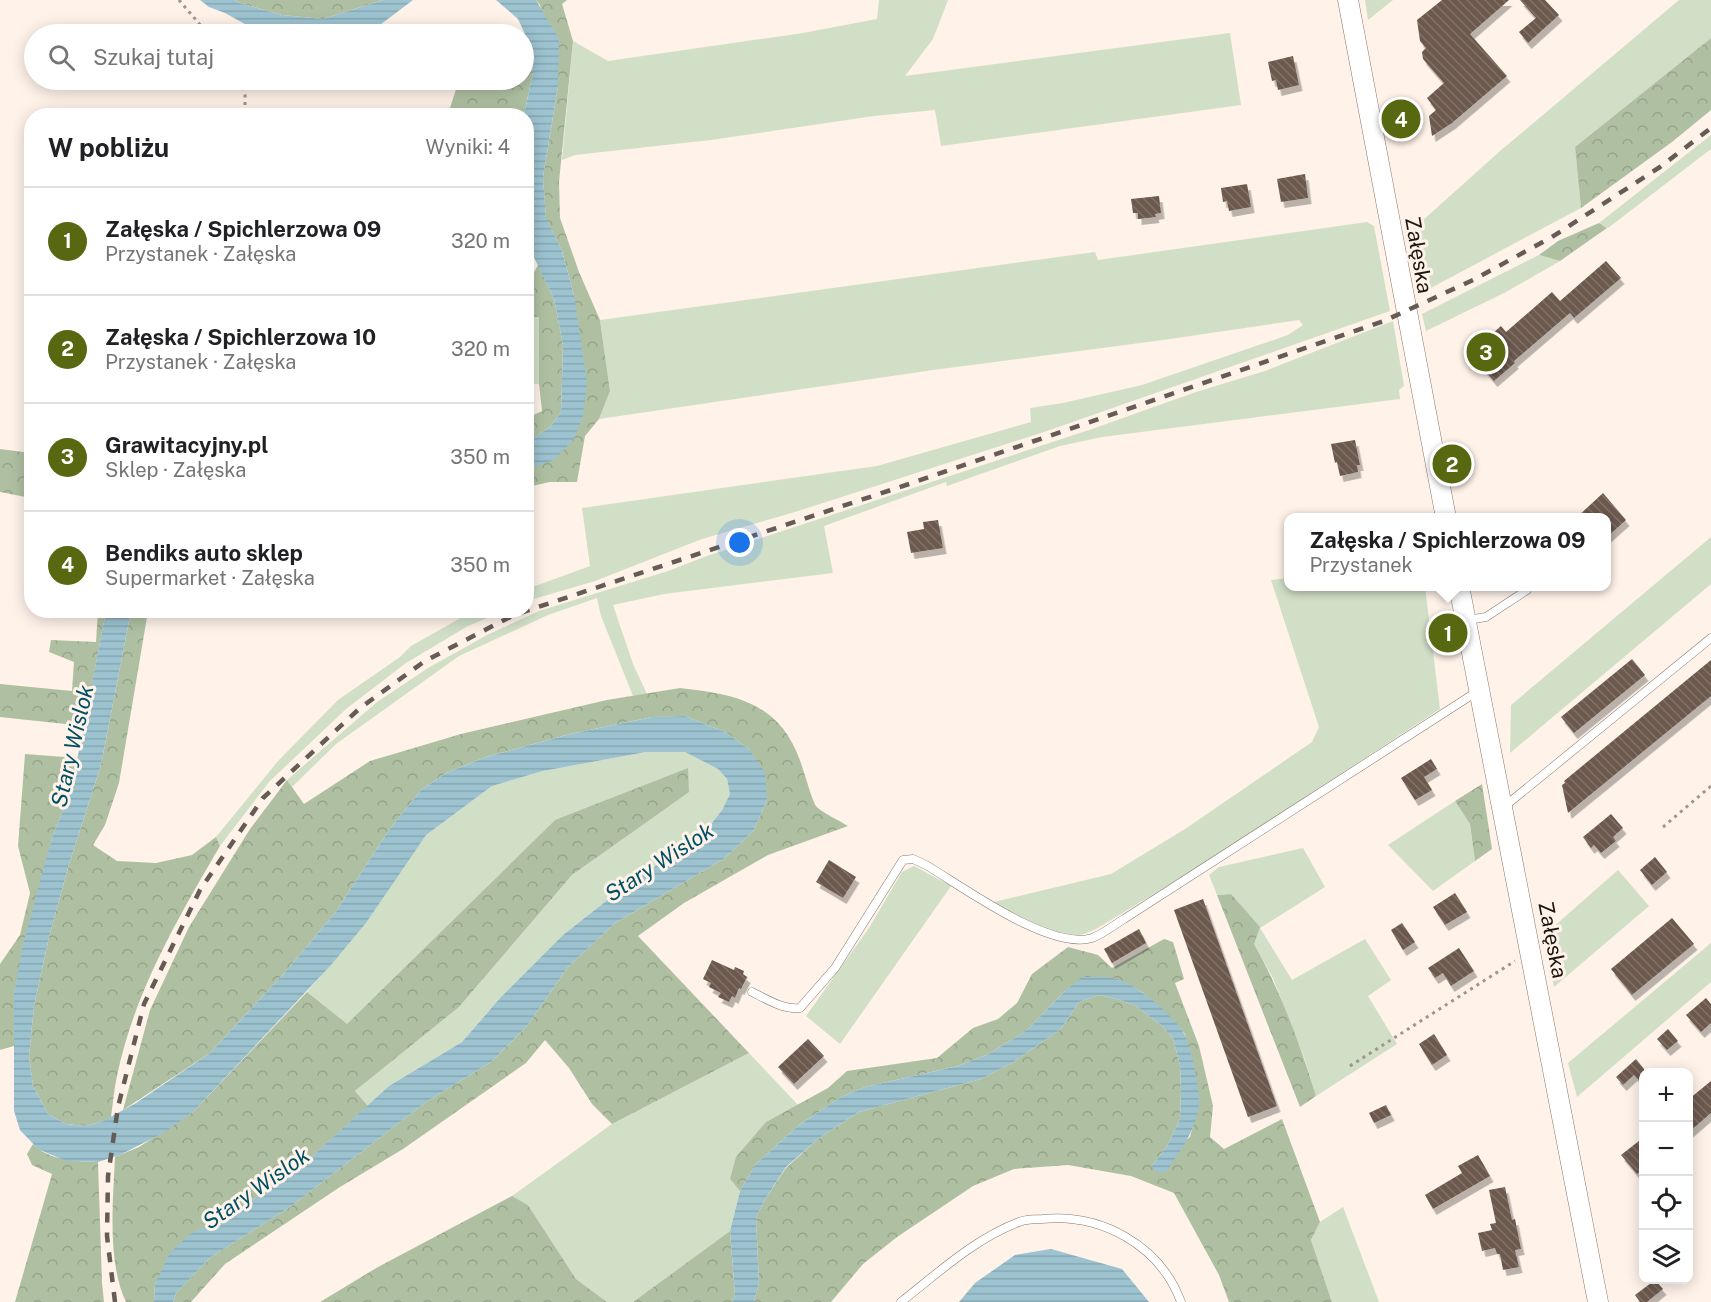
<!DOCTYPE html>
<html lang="pl">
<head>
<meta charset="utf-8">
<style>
  body { margin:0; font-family:"Public Sans",sans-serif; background:#f6f6f6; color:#202124 }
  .controls { position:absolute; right:18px; bottom:18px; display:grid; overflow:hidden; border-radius:12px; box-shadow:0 3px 15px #0003 }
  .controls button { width:54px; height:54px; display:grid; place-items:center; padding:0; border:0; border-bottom:2px solid #e0e0e0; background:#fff; color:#202124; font:30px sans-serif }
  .you { position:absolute; left:740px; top:543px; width:21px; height:21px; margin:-15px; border:4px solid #fff; border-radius:50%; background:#1a73e8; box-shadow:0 0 0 9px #1a73e833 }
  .badge { display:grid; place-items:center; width:39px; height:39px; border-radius:50%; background:#586811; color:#fff; font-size:20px; font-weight:700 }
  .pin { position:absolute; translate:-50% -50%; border:3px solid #fff; box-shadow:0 2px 6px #0006 }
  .popup { position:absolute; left:1284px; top:513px; width:327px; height:78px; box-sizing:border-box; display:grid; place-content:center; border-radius:12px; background:#fff; filter:drop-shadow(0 2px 4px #0005); font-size:20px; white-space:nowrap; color:#757577 }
  .popup b { font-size:22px; color:#202124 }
  .popup::after { content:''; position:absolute; left:50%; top:100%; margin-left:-12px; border:12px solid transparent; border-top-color:#fff }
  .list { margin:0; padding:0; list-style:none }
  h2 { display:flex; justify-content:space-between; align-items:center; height:78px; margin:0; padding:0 24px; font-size:26px }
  h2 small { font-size:20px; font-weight:400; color:#757577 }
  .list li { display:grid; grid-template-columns:39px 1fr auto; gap:18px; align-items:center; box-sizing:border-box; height:108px; padding:0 24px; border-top:2px solid #e0e0e0 }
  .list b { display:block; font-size:22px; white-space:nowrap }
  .list p { margin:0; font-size:20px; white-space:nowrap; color:#757577 }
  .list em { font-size:20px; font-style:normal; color:#757577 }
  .icon { flex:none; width:33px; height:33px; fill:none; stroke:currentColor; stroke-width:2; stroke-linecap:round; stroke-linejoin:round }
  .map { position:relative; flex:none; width:1711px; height:1302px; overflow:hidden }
  .search { position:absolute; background:#fff; box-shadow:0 3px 15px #0003; left:24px; top:24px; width:510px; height:66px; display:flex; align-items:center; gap:15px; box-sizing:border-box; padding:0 21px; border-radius:33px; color:#757577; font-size:22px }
  .panel { position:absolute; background:#fff; box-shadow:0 3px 15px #0003; left:24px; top:108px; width:510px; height:510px; border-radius:24px }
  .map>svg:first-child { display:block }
</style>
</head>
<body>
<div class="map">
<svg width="1711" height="1302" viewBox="0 0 1711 1302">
  <defs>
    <pattern id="forest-crowns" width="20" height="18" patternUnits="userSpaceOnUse" patternTransform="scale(1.5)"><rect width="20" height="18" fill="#afc0a2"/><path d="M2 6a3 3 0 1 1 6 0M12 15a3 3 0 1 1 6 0" fill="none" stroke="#96a48a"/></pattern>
    <pattern id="water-rules" width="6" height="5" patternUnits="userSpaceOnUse" patternTransform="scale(1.5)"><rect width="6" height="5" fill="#9dc3d1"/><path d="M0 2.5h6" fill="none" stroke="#87a7b2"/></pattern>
    <pattern id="building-back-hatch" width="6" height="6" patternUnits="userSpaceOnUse" patternTransform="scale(1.5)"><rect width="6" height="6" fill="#6c594e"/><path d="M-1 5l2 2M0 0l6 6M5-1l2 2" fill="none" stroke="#807168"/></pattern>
    <filter id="shadow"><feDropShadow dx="3.5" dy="6" stdDeviation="0" flood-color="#0004"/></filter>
  </defs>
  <rect width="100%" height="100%" fill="#fef2e9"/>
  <!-- green -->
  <g fill="#d1dfc7">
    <polygon points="879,0 948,0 933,39 905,76 1230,33 1241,105 941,146 935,110 874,116 711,140 575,155 562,160 573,41 608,61 803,33 877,19"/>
    <polygon points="1365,0 1393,0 1368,20"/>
    <polygon points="1679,0 1711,0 1711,38 1575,147 1581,208 1427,290 1412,230 1499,152"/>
    <polygon points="1711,135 1711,149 1608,228 1599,223"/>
    <polygon points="1367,222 1374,226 1390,311 1044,432 795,512 702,539 595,581 527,601 527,589 590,566 582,508 877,466 1031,422 1030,408 1063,403 1142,385 1288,335 1303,325 1299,320 1163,340 933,370 599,419 610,391 600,320 1095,252 1098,260"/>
    <polygon points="1539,255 1560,261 1506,292 1426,331 1422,314"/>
    <rect x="527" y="317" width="12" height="67"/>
    <polygon points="1393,321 1404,386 1399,390 1400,399 1102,437 1060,446 947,486 946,482 824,526 833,573 664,594 613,605 633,664 647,694 633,696 601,616 597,598 548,615 459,656 336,744 292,787 287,780 377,702 428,668 487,635 539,611 668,571 704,557 1092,429 1196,392 1265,371"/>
    <polygon points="1711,537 1711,584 1510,753 1511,705"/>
    <path d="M1289,578V586L1425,587L1440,709L1195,869L1096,929C1091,931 1084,935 1078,935C1052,936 1017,914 994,902L1111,874L1185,829L1312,742L1319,727L1271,580Z"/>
    <polygon points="473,611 505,611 468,626 406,663 346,709 269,782 220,846 216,837 278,761 338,700 400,657 411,646"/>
    <polygon points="646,752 685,752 718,769 727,779 730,794 722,810 705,832 615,894 563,935 501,997 462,1042 389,1086 368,1106 355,1091 459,1007 572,875 643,824 555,820 347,1025 307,992 366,923 425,835 492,786 543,771"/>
    <polygon points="1455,801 1470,824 1475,861 1433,891 1388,845"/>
    <polygon points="1303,848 1325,887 1260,928 1292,980 1365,939 1391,980 1368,996 1397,1044 1316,1096 1305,1060 1273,978 1254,944 1231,894 1217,895 1209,875 1219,867"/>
    <polygon points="914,866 951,886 840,1044 806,1016 869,928 902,872"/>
    <polygon points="1618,870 1649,906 1554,987 1543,936"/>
    <polygon points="1711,943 1711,982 1577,1097 1568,1063"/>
    <polygon points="749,1053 798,1105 766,1122 730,1179 740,1191 730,1231 633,1302 607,1302 576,1279 528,1205 512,1196 612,1124"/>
    <polygon points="1343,1207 1379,1302 1332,1302 1311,1240 1320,1222"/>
  </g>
  <!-- forest -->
  <g fill="url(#forest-crowns)">
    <polygon points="235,0 383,0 323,19 282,15 240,3"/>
    <polygon points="536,0 567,0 562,4 573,41 559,182 560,218 579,272 600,320 610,391 599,419 585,436 577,482 550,482 527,487 526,468 574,439 574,295 562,251 546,219 543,177 558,86 540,5"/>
    <polygon points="1711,38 1711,110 1672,142 1581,208 1575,147"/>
    <polygon points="530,45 533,72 524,115 476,115 449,111 459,80 524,80 524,57"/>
    <polygon points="1599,223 1607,228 1560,261 1539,255 1558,241"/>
    <polygon points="538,265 554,299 563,345 561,412 550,427 534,438 527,439 527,418 542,411 539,384 539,317 527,317 527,298 534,297 533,274"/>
    <polygon points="0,449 31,453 31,498 0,492"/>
    <polygon points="98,611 106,611 84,726 0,717 0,684 72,691 74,662 49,652 51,640 96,642"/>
    <path d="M131,611H148L119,783L105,825L93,845L117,861L156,863L192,855L216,837L220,846C178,918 134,993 117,1076C114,1089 113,1103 111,1117L103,1121L86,1126L66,1124L48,1114L33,1086L29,1056L34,1006L49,937L69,864L101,765Z"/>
    <path d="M680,688C734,694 778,702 799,758C803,767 812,801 816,806C821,812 840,821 848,826L768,855L684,903L638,936L749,1053L612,1124L592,1104L569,1068L545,1040L526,1063L403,1149L340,1187L225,1264L191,1302H173L176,1293L211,1257L290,1207L426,1102L491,1062L527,1026L568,967L615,923L725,858L754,830L767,800L749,749L725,732L685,716L652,717L570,734L486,757L446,773L421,790L389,830L335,913L286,971L210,1053L123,1110L150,1010L189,927L250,829L287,780L304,804L370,761L461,734L607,700Z"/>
    <polygon points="25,754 78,758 71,791 52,838 14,994 14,1046 0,1050 0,964 20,935 30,893 18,846"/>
    <path d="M688,768L689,792L572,875L459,1007L355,1091L368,1106L308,1160L274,1185L252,1200L190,1235L155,1284L154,1302H126C107,1263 113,1200 115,1157L139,1147L193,1112L307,992L347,1024L555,820Z"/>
    <polygon points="1482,784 1492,849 1475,861 1470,824 1455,801"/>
    <path d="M1231,894L1260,927L1254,944C1281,992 1300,1044 1316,1096L1300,1107L1217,895Z"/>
    <polygon points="1164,939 1173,942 1184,979 1175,983 1199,1046 1213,1106 1210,1137 1224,1149 1282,1119 1320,1222 1311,1240 1332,1302 1229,1302 1219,1275 1174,1193 1131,1176 1068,1165 1014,1169 973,1186 897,1237 863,1264 831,1302 754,1302 759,1283 756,1218 764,1201 786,1168 819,1138 859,1112 981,1079 1012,1063 1061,1029 1079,1002 1099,995 1120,1000 1136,1006 1161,1025 1173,1038 1180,1065 1181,1092 1180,1119 1167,1146 1151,1167 1190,1137 1199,1104 1195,1073 1185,1034 1172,1019 1142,992 1115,978 1065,991 1027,1030 989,1054 958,1066 865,1087 841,1097 799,1125 756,1164 740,1191 730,1179 736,1157 766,1122 828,1088 847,1071 937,1058 973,1028 998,1019 1017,1003 1032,974 1068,947 1098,955 1112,968"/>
    <path d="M33,1144C50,1161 75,1161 98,1162L102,1283L104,1302H15L52,1174L32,1165L27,1154Z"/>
    <polygon points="512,1196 528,1205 576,1279 607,1302 320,1302 378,1267"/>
    <polygon points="730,1231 735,1295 732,1302 633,1302"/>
  </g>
  <!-- water -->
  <g fill="url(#water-rules)">
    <polygon points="200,0 235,0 240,3 282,15 323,19 383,0 413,0 368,34 263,34 225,13 209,7"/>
    <polygon points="496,0 536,0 559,39 558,86 543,177 546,218 562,251 574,295 587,383 583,416 574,439 554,460 529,469 527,469 527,439 534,438 550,427 561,412 563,345 554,299 530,249 527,231 526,116 524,115 533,72 530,45 518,19"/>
    <polygon points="106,611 131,611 101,765 69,864 49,937 34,1006 29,1056 33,1086 48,1114 66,1124 86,1126 103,1121 136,1103 210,1053 286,971 335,913 389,830 421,790 446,773 486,757 570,734 652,717 685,716 725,732 749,749 765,773 767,800 754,830 725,858 615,923 568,967 527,1026 491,1062 426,1102 290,1207 211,1257 176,1293 173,1302 154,1302 155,1284 170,1253 189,1235 252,1200 274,1185 308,1160 389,1086 462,1042 501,997 563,935 615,894 705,832 722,810 730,794 727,779 718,769 685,752 646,752 543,771 492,786 426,835 366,923 331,965 193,1112 163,1133 120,1155 98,1162 66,1161 38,1149 20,1130 14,1111 14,994 23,944 52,838 71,791"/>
    <path d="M1082,977C1092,977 1104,976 1114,978C1134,982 1175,1016 1185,1035C1191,1048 1201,1092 1199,1106C1195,1132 1180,1151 1167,1171L1159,1173L1151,1167L1167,1146L1180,1119L1181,1092L1180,1065L1173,1038L1161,1025L1136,1006L1120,1000L1099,995L1079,1002L1061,1029L1012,1063L981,1079L859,1112L819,1138L786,1167L764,1201L756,1218L759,1283L754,1302H732L735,1295L730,1231L740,1191L756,1164L799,1125L841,1097L865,1087L958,1066L989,1054L1027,1030L1065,991Z"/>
    <polygon points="1051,1249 1122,1269 1149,1302 959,1302 975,1283 1015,1255"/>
  </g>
  <!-- building -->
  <g fill="url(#building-back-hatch)" filter="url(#shadow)">
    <polygon points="1442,0 1509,0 1470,34 1507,76 1452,123 1432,136 1429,116 1436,110 1427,98 1444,83 1423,59 1422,52 1426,48 1420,41 1417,20"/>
    <polygon points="1520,0 1545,0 1559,15 1528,43 1519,32 1536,18"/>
    <polygon points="1293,56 1299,85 1278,90 1276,80 1272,81 1268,62"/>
    <polygon points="1305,174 1308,198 1281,202 1277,179"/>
    <polygon points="1247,184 1251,207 1229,211 1227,201 1223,202 1221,188"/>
    <polygon points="1159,196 1161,213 1155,214 1156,217 1138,219 1138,213 1133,213 1131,199"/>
    <polygon points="1606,261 1621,278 1574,318 1570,313 1514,361 1515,363 1494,381 1470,353 1501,326 1506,332 1552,292 1560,301"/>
    <polygon points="1355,440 1360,465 1357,465 1358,472 1340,476 1337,462 1335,463 1331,444"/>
    <polygon points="1603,493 1626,520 1607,537 1607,518 1576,518"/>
    <polygon points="938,520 943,548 911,553 907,532 924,529 923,522"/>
    <polygon points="1632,659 1645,675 1574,733 1561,717"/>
    <polygon points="1711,660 1711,696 1568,813 1562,785 1565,783 1564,781"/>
    <polygon points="1431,759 1437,769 1424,777 1432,790 1415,800 1401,778"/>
    <polygon points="1611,814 1623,828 1613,837 1616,841 1601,853 1594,845 1591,848 1583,837"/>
    <polygon points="1655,857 1667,872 1652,885 1640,870"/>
    <polygon points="829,860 856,877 843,898 816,882"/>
    <polygon points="1455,893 1467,912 1445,925 1433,907"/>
    <polygon points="1203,899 1277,1106 1248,1117 1174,910"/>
    <polygon points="1672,918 1694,944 1632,995 1611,969"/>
    <polygon points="1402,923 1415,942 1403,950 1391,930"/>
    <polygon points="1139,929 1146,943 1112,963 1104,949"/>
    <polygon points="1459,948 1474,971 1451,986 1443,973 1435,978 1428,968"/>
    <polygon points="712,960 734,970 735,967 744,971 743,974 747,977 741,989 739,988 735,998 732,996 729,1002 718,997 721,993 709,987 711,983 703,979"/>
    <polygon points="1706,998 1711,1004 1711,1023 1701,1032 1686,1015"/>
    <polygon points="1668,1029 1678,1041 1667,1050 1657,1039"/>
    <polygon points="1434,1034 1447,1055 1432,1065 1419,1044"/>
    <polygon points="808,1039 824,1056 794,1084 778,1067"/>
    <polygon points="1636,1059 1644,1069 1644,1086 1634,1075 1623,1085 1616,1077"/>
    <polygon points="1711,1081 1711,1113 1689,1132 1689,1099"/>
    <polygon points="1386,1105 1391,1115 1374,1123 1369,1113"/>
    <polygon points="1644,1137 1644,1169 1637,1174 1621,1155"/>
    <polygon points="1478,1155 1490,1176 1433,1209 1425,1195 1462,1173 1458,1166"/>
    <polygon points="1505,1187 1512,1220 1515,1219 1521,1249 1515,1250 1519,1267 1503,1270 1500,1254 1497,1254 1495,1248 1482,1251 1478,1233 1492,1230 1490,1224 1496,1223 1489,1190"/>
    <polygon points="1655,1280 1663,1289 1647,1302 1640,1302 1635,1295"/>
  </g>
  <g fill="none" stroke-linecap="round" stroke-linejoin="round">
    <!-- service casing -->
    <g stroke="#89776a" stroke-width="9">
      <g id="service">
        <polyline points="1467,620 1486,617 1527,590"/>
        <polyline points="1505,806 1711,638"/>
        <path d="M752,992C766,999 784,1010 800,1008L835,968L903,860L913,859L926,865C963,887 1050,951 1092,938C1103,934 1114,925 1124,919L1478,691"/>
        <path d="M901,1302C938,1273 974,1239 1019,1222C1026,1219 1034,1219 1042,1219C1101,1213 1160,1245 1181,1302"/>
      </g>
    </g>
    <!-- tertiary casing -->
    <g stroke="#89776a" stroke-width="21">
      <g id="tertiary">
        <polyline points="1348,0 1446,518"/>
        <polyline points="1459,586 1598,1302"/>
      </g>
    </g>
    <!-- path -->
    <g stroke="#9f958e" stroke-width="3" stroke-dasharray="3 4.5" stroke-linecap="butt">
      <polyline points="179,0 208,34"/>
      <polyline points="241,80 245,95 245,116"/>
      <polyline points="1663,827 1711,786"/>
      <polyline points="1350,1066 1515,961"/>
    </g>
    <!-- service -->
    <use href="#service" stroke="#fff" stroke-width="8"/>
    <!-- tertiary -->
    <use href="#tertiary" stroke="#fff" stroke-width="20"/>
    <!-- rail -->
    <polyline stroke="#655c56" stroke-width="4.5" stroke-dasharray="10 10" stroke-linecap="butt" points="115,1302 107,1236 108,1176 118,1107 144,1004 200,890 263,798 360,708 425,661 514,615 909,484 1384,321 1473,280 1552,237 1660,167 1711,128"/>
  </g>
  <g text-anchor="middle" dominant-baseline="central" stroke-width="6" stroke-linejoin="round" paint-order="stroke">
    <!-- street labels -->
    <g font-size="21" fill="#1c1510" stroke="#fef2e9">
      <text transform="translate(1419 255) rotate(80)">Załęska</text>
      <text transform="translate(1553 940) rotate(79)">Załęska</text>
    </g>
    <!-- water labels -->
    <g font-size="22" font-style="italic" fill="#005166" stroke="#fef2e9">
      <text transform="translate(72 746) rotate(-77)">Stary Wislok</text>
      <text transform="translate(659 862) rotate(-33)">Stary Wislok</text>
      <text transform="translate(256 1188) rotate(-35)">Stary Wislok</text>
    </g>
  </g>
</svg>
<div class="controls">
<button>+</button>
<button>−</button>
<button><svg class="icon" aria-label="locate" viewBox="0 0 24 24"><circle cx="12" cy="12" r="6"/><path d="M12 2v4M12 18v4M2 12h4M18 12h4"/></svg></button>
<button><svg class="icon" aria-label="layers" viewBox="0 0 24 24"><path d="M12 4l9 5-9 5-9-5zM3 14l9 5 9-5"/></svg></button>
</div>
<div class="you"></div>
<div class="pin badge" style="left:1448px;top:633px">1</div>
<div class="popup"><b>Załęska / Spichlerzowa 09</b>Przystanek</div>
<div class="pin badge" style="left:1452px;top:464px">2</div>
<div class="pin badge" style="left:1486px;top:352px">3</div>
<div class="pin badge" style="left:1401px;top:119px">4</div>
<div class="search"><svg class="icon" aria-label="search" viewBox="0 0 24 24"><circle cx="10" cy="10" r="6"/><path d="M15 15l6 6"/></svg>Szukaj tutaj</div>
<section class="panel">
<h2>W pobliżu<small>Wyniki: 4</small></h2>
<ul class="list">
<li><span class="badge">1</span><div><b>Załęska / Spichlerzowa 09</b><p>Przystanek · Załęska</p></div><em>320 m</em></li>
<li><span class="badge">2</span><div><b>Załęska / Spichlerzowa 10</b><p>Przystanek · Załęska</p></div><em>320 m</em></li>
<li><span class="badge">3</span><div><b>Grawitacyjny.pl</b><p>Sklep · Załęska</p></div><em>350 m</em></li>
<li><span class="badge">4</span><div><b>Bendiks auto sklep</b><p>Supermarket · Załęska</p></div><em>350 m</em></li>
</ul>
</section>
</div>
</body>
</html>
